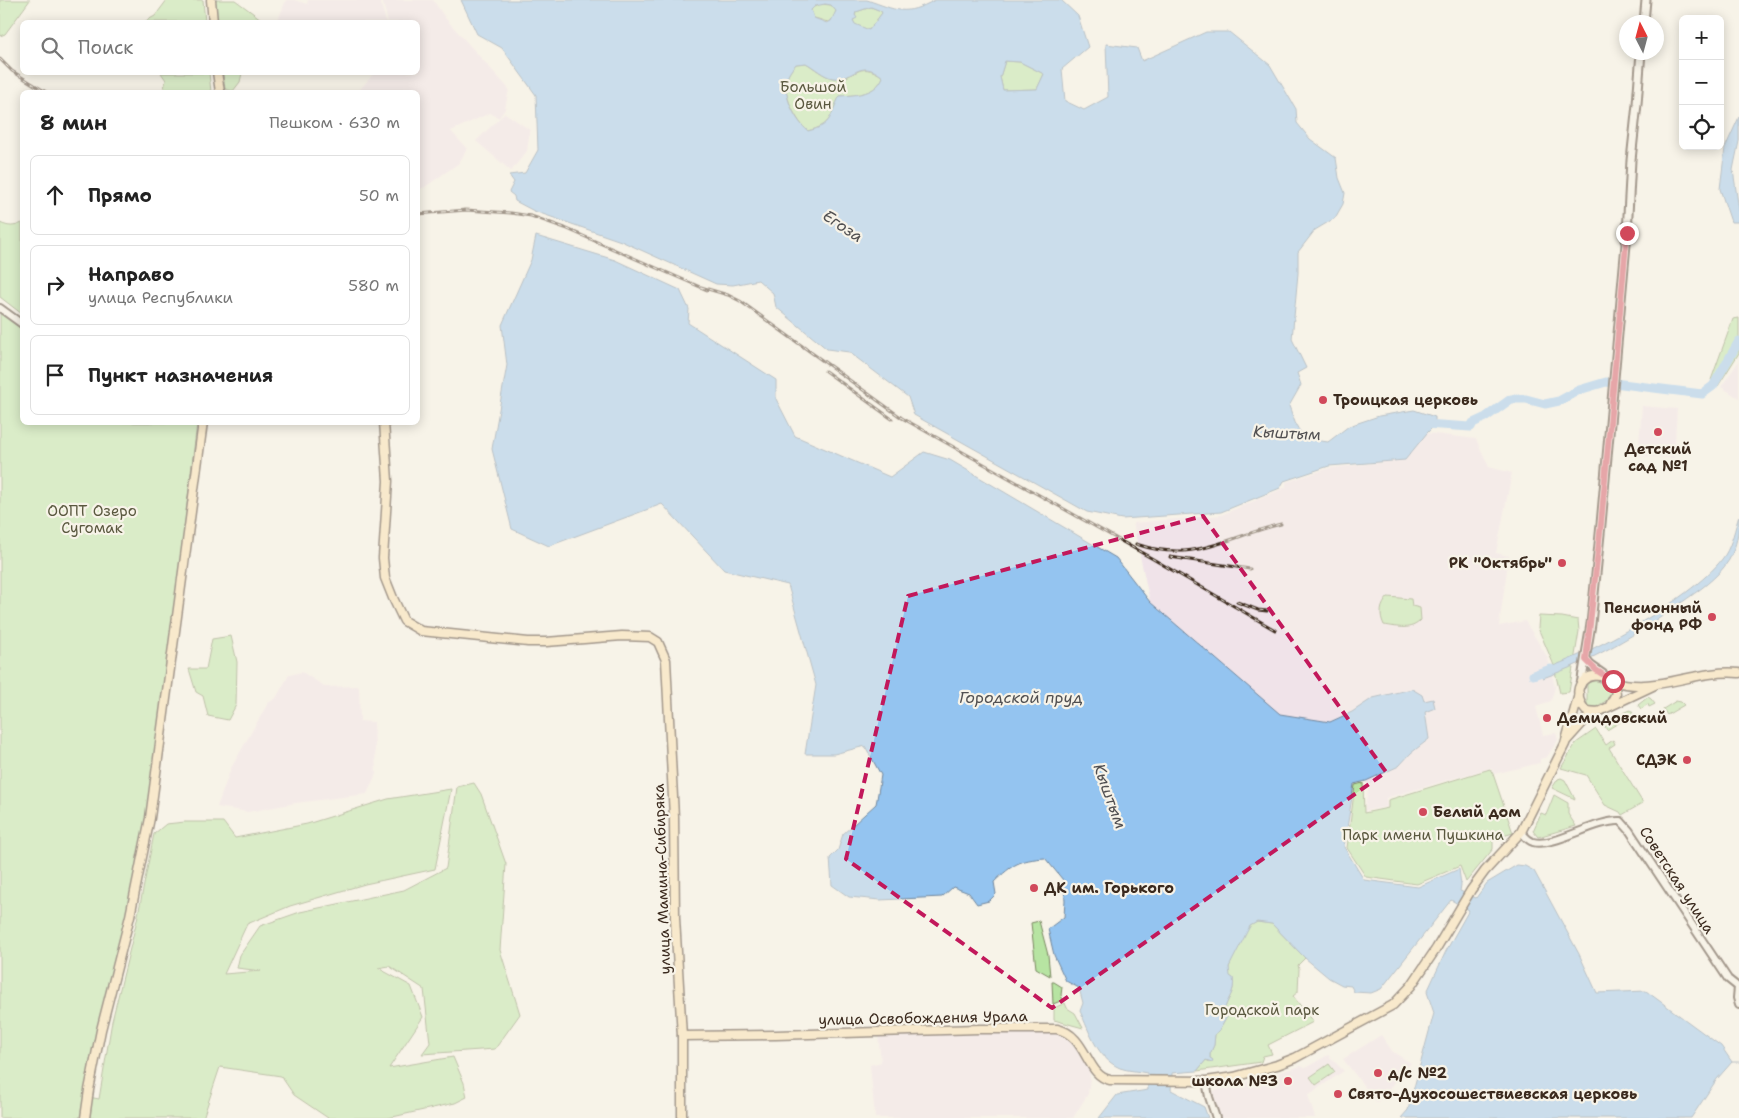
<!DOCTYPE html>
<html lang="ru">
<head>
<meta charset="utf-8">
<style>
  body { margin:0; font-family:"Shantell Sans",sans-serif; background:#f2f2f2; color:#222 }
  .controls { position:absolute; right:15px; top:15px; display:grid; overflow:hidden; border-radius:8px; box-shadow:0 2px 12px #0003 }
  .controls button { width:45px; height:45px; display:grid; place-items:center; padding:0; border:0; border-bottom:1px solid #e0e0e0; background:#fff; color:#222; font:25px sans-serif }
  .compass { position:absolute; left:1619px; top:15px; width:45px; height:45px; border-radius:50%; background:#fff; box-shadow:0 2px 12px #0003; rotate:354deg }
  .stop { position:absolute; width:15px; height:15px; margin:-11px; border:4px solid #d1495b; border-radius:50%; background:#fff }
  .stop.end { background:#d1495b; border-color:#fff; box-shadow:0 1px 5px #0008 }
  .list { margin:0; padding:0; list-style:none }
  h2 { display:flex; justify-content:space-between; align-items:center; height:65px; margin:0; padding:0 20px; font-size:21px }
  h2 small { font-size:16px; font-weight:400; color:#767676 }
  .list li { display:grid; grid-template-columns:32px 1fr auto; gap:15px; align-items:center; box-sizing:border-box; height:80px; margin:0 10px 10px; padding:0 10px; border:1px solid #e0e0e0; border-radius:8px }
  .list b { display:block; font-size:19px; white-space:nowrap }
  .list p { margin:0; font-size:16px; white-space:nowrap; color:#767676 }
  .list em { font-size:16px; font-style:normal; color:#767676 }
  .icon { flex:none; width:28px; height:28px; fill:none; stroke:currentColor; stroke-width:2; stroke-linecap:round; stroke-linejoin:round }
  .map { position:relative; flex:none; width:1739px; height:1118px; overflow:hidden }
  .search { position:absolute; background:#fff; box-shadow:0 2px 12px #0003; left:20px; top:20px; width:400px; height:55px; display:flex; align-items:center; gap:12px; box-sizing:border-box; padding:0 18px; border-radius:8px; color:#767676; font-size:19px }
  .panel { position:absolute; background:#fff; box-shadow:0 2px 12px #0003; left:20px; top:90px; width:400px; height:335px; border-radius:8px }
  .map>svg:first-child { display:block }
</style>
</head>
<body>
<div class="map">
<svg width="1739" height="1118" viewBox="0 0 1739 1118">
  <rect width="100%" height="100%" fill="#f7f3e8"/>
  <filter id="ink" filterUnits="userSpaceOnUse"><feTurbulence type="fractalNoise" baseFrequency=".02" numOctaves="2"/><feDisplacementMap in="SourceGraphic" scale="10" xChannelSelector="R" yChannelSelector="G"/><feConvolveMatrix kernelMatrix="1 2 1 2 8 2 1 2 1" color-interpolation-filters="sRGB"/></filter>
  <g filter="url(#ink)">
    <!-- built -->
    <g fill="#f0e3e9">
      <polygon points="286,0 294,0 307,4 308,0 380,0 386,22 288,22 278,20"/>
      <polygon points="382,0 433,0 446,19 509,89 505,109 499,118 490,113 451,131 467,149 459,163 425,187 418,190 418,92 358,92 374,73 418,72 418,22 388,22"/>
      <polygon points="505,113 530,130 527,151 511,171 476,141"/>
      <polygon points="1739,361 1739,398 1721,387"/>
      <polygon points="1642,406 1677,409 1674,458 1638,456"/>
      <polygon points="1427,433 1476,439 1489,467 1512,473 1496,553 1509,556 1499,626 1525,621 1548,658 1555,687 1551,701 1536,706 1543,735 1556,733 1558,740 1547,757 1540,759 1540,763 1494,774 1491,768 1386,798 1387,807 1364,811 1368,791 1366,781 1399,766 1411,753 1429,739 1424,702 1412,689 1373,698 1352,712 1329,722 1280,714 1150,602 1133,523 1221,515 1286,487 1286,482 1329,468 1405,460"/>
      <polygon points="302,672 326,687 359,686 360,721 374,722 376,774 367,794 296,803 248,812 217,807 231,768 268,703 276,698 289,675"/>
      <polygon points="1018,1032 1063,1034 1073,1040 1089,1068 1090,1078 1088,1094 1073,1118 875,1118 870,1065 881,1062 878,1034"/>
      <polygon points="1381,1035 1393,1052 1411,1063 1377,1103 1343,1059"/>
      <polygon points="1328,1055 1344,1071 1308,1095 1315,1118 1220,1118 1213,1091 1301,1066 1305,1068"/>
    </g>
    <!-- green -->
    <g fill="#b7e4a2" stroke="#798760">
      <polygon points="0,0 30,0 5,34 0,36"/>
      <polygon points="167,0 203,0 205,22 144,22 155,16"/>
      <polygon points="215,0 235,0 261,19 262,22 217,22"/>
      <path d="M820,4L831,5L836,11C830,28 826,20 814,18L811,10L812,8Z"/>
      <polygon points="871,7 881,11 882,13 869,30 855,25 853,20 855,19 856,12"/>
      <polygon points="1005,61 1020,62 1044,74 1037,89 1003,90 1000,77"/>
      <path d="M806,63C813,67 824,77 833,78C855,82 857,58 883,77C876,94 858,95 840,96C829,115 834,125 807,131C796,119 785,99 786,83C787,75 791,70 796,64Z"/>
      <polygon points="161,73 209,73 211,92 163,92 166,80"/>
      <polygon points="223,73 242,73 240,82 233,91 225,89"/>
      <path d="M0,223C9,227 14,227 22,223V314L0,297Z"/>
      <polygon points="0,312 22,328 22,422 197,423 160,728 146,818 126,917 96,1033 84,1096 99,1099 112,1021 137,920 154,834 166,824 185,822 223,822 235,838 307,824 388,799 451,789 435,869 365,884 290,906 247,924 224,974 261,971 237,968 240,955 260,926 300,912 404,890 446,868 457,787 474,783 481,794 506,864 500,950 520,1014 495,1049 422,1054 430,1043 424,989 389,966 378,968 411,986 423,1017 389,1068 453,1057 464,1083 467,1097 455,1103 388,1118 328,1118 294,1095 281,1076 220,1067 203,1118 0,1118"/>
      <polygon points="1739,318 1739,353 1718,386 1711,380 1733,319"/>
      <path d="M1388,597L1411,599L1412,606L1420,608L1421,620C1411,631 1398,627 1384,625C1379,614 1380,606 1388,597Z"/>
      <polygon points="1539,616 1562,617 1578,620 1579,631 1569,692 1560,693 1553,663 1538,628"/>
      <polygon points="231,636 237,662 236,705 228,720 208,716 203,696 196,692 189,669 206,669 212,639"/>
      <polygon points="1593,680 1598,681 1613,691 1612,697 1593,709 1587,706 1587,684"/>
      <polygon points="1648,697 1651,699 1655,704 1649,707 1648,704 1641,709 1638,705"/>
      <polygon points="1676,701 1681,702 1684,705 1667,715 1663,709"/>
      <polygon points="1631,710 1633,714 1607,730 1605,727 1610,721 1614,721 1616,717 1620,717 1623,713"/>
      <polygon points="1596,729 1606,745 1613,740 1615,744 1609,748 1643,803 1622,815 1620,812 1605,805 1586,775 1561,768 1576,743"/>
      <polygon points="1490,769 1493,774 1513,833 1493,839 1493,849 1466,882 1460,866 1417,884 1366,877 1347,848 1355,785 1363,783 1364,813 1388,808 1388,800"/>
      <polygon points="1561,778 1565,780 1575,799 1552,788 1558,779"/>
      <polygon points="1554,795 1568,803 1568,814 1576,826 1538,837 1533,831 1541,813 1546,815"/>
      <polygon points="1039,921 1048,955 1050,976 1036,968 1031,923"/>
      <path d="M1257,922L1272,924L1305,958L1298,965L1299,969L1298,992L1293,996L1313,1022L1268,1045L1272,1054L1263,1056L1261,1062L1197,1071L1206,1060L1210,1062L1213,1060L1210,1058V1054L1214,1045L1215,1034L1219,1031L1228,1015L1224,1012C1226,999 1236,993 1233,978L1229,976V967L1243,936L1250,926Z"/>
      <polygon points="1052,982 1054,982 1062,987 1061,995 1063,1000 1053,1004"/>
      <polygon points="1065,1003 1067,1008 1075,1013 1083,1028 1054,1020 1054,1008"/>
      <polygon points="1329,1064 1335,1072 1316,1085 1310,1077"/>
    </g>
    <!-- water -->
    <g fill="#94c4f0" stroke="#70869c" fill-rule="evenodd">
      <path d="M461,0H867C897,10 904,17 935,0H1061L1078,16L1088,47L1062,69L1065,101L1084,110L1108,97L1106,44L1137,48L1142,61L1206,32H1229L1270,65L1296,109L1297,123L1310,139L1336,158L1339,178L1345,193L1343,204L1335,218L1315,230L1298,252V273L1292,339L1306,368L1297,373L1301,385L1289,406C1299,433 1298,438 1328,442L1349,426L1379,416L1414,410L1435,417V425L1427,433L1405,460L1329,466L1284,481L1280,488L1221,512L1122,519L1087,512L914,415L908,397L849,352L827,349L776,307L773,293L758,280L733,285L716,284L621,241L534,211L515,201L514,196L509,192L514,182L509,175L525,173L538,150L536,95L502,48L477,34ZM825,4L831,5L836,11L831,21L827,23L814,18L811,10L815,6ZM871,7L881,11L882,13L869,30L855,24L853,20L857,18L855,15L856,12ZM1005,61L1020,62L1044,74L1037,89L1003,90L1000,77ZM806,63C814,67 824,77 833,78C854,81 859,57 883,77C876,94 858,95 840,96C829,115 834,125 808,131C795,120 785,99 786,83C787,75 791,70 796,64Z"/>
      <polygon points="1739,117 1739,141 1733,170 1739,210 1739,222 1731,222 1720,189 1725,148"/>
      <path d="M536,236L615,260L680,290L689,309L688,323L776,380V399L795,436L890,477L924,452L950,460L1116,558L1150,602L1280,714L1330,722L1352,712L1373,698L1412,689L1422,695L1424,701L1433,699L1435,708L1425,712L1429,739L1411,753L1399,766L1366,781L1354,784L1344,847L1364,880L1418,887L1459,869L1461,885L1460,891L1476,898L1487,883L1517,865L1525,866L1534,871L1579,954L1597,993L1646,991L1721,1046L1732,1062L1717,1079L1691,1118H1401L1408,1110L1434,1013L1427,992L1446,951L1469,910L1451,900L1381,989L1371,993L1354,992L1351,986L1342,985L1329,978L1305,958L1272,924L1257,922L1250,926L1229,967L1230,976L1233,978C1236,993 1226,999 1224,1012L1228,1015L1219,1031L1215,1034L1214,1045L1210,1054V1058L1213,1060L1212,1062L1206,1060L1197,1071L1172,1073L1171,1090L1204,1107L1208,1118H1099L1117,1095L1148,1090L1147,1073C1138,1071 1128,1071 1120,1068C1097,1058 1090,1033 1080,1011L1083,1003L1079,988L1066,981L1054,955L1048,929L1064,917L1065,900L1063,880L1045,858C1019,860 1013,864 994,882L996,894L989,901L977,904L969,893L953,887L942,897L880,900L849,897L832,885L830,858L838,850L843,834L876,804L877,799L881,775L865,746L834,754H805L816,685L788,585L724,570L662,504L549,546L512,529L492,449L507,365L502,325L531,260Z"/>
      <path d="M1739,516C1739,532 1737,545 1729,560C1717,579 1699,590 1681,603C1638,634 1592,661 1543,678L1541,670C1588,656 1698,596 1725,555C1732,544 1735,528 1739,516Z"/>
    </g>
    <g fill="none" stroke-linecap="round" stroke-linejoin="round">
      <!-- stream -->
      <polyline stroke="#70869c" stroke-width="1" points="1732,1062 1739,1062"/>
      <!-- river -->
      <g stroke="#94c4f0" stroke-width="9">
        <polyline points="1425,424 1471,427 1473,423 1486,417 1511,399 1526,399 1545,404 1559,401 1579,390 1606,382 1702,394 1713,386 1739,341"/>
        <polyline points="1533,675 1551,669"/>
      </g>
      <!-- tertiary casing -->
      <g stroke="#3b2a1e" stroke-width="10">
        <g id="tertiary">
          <polyline points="0,308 22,324"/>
          <path d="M1521,832C1525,836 1527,840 1533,842C1554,848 1596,819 1621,821L1629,830L1728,979L1738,987"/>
          <polyline points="1738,987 1737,998 1739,1005"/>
          <polyline points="1206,1081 1209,1097 1216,1118"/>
        </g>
      </g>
      <!-- secondary casing -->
      <g stroke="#3b2a1e" stroke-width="11">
        <g id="secondary">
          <polyline points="1644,22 1646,0"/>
          <polyline points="1586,660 1590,665 1607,677"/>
          <polyline points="1581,685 1591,624 1601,524 1627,233 1631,160 1637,104 1641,52"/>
        </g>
      </g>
      <!-- primary casing -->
      <g stroke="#3b2a1e" stroke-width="11">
        <g id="primary">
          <polyline points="211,0 213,22"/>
          <polyline points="217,72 220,92"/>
          <polyline points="384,422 388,481 383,558 385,578 393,598 404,621 421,631 528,642 546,642 622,636 650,637 658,642 666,660 674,817 675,918 682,1036 682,1118"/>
          <path d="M1613,681C1655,695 1695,669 1739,673"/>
          <path d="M1610,705L1616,693L1613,681C1586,665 1567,689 1586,711L1598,712L1655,685"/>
          <polyline points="1567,740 1585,720 1597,712"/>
          <path d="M682,1036L776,1035L979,1029H1057C1087,1035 1086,1076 1110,1080L1206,1081L1234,1077L1277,1065L1295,1058L1393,1005L1411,986L1436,949L1471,890L1485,871L1521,832L1565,744L1579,694"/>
          <polyline points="85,1118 89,1090 101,1030 130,916 150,818 203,422"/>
        </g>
      </g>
      <!-- tertiary -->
      <use href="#tertiary" stroke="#f7f3e8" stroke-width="6"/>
      <!-- secondary -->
      <use href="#secondary" stroke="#f7f3e8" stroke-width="7"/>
      <!-- primary -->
      <use href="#primary" stroke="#f8deab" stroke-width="8"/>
      <!-- rail casing -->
      <g stroke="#3b2a1e" stroke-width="3">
        <g id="rail">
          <polyline points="0,59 12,71 46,92"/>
          <polyline points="418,214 466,210 511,213 531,216 565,228 707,290"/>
          <polyline points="701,287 728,295 740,301 902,418 1153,559 1275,630"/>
          <polyline points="825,371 892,419"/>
          <path d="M1136,544C1195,564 1226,537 1281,524"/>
          <polyline points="1170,557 1250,569"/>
          <polyline points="1237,602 1258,610 1267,611"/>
        </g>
      </g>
      <!-- rail -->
      <use href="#rail" stroke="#f7f3e8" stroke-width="1" stroke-dasharray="4" stroke-linecap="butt"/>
    </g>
  </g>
  <g fill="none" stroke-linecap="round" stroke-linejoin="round" filter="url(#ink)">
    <!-- route -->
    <polyline stroke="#d1495b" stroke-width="6" points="1613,681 1596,670 1586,660 1601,524 1627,233"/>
  </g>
  <!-- marked area -->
  <path d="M0 0H1739V1118H0ZM1203,516L1386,772L1052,1008L846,859L908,596Z" fill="#f7f3e8" fill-opacity=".55" fill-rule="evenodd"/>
  <path fill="none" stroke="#c2185b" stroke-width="4" stroke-dasharray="10 6" stroke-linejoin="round" d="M1203,516L1386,772L1052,1008L846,859L908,596Z"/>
  <!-- markers -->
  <g fill="#d1495b" stroke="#f7f3e8" stroke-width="2">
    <circle cx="1323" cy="400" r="5"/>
    <circle cx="1658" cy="432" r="5"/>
    <circle cx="1562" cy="563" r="5"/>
    <circle cx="1712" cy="617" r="5"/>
    <circle cx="1547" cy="718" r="5"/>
    <circle cx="1687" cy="760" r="5"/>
    <circle cx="1423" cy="812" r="5"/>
    <circle cx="1034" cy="888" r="5"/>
    <circle cx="1378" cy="1073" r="5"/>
    <circle cx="1288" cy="1081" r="5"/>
    <circle cx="1338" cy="1094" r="5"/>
  </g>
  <g text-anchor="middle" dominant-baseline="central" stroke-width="4.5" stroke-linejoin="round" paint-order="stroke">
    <!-- park labels -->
    <g font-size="15" fill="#5a583f" stroke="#f7f3e8">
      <text x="813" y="87">Большой<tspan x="813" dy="17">Овин</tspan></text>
      <text x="92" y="511">ООПТ Озеро<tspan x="92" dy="17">Сугомак</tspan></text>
      <text x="1423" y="835">Парк имени Пушкина</text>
      <text x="1262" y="1010">Городской парк</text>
    </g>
    <!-- poi labels -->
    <g font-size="15" font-weight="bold" fill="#3b2a1e" stroke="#f7f3e8" text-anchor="start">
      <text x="1333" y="400">Троицкая церковь</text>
      <text x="1658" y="449" text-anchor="middle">Детский<tspan x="1658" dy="17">сад №1</tspan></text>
      <text x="1552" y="563" text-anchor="end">РК "Октябрь"</text>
      <text x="1702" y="608" text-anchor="end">Пенсионный<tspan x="1702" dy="17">фонд РФ</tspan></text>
      <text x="1557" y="718">Демидовский</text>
      <text x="1677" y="760" text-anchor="end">СДЭК</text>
      <text x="1433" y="812">Белый дом</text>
      <text x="1044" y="888">ДК им. Горького</text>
      <text x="1388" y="1073">д/с №2</text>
      <text x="1278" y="1081" text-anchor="end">школа №3</text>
      <text x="1348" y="1094">Свято-Духосошествиевская церковь</text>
    </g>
    <!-- street labels -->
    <g font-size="15" fill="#3b2a1e" stroke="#f7f3e8">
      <text transform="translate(662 879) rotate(-92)">улица Мамина-Сибиряка</text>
      <text transform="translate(1677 880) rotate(57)">Советская улица</text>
      <text transform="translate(923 1018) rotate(-1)">улица Освобождения Урала</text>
    </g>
    <!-- water labels -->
    <g font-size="16" font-style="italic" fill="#515052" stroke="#f7f3e8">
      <text transform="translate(843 226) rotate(34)">Егоза</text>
      <text transform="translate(1287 433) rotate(3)">Кыштым</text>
      <text x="1021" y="697">Городской пруд</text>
      <text transform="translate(1110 796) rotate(70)">Кыштым</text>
    </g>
  </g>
</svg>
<div class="controls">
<button>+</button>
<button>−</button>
<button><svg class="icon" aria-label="locate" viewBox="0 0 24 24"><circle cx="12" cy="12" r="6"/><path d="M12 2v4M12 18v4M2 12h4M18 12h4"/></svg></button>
</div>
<svg class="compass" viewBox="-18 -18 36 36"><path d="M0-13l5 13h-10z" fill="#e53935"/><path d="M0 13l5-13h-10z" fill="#767676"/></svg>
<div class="stop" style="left:1613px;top:681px"></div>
<div class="stop end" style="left:1627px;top:233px"></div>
<div class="search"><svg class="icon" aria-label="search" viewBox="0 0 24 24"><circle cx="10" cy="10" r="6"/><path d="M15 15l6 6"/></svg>Поиск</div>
<section class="panel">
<h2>8 мин<small>Пешком · 630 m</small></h2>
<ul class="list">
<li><svg class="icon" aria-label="ahead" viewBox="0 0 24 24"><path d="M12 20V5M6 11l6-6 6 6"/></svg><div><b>Прямо</b></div><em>50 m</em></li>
<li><svg class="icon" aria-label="right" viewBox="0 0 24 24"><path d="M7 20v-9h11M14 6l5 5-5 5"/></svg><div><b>Направо</b><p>улица Республики</p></div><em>580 m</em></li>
<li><svg class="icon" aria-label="arrive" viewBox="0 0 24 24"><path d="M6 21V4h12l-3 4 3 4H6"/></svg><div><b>Пункт назначения</b></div></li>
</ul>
</section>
</div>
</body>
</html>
